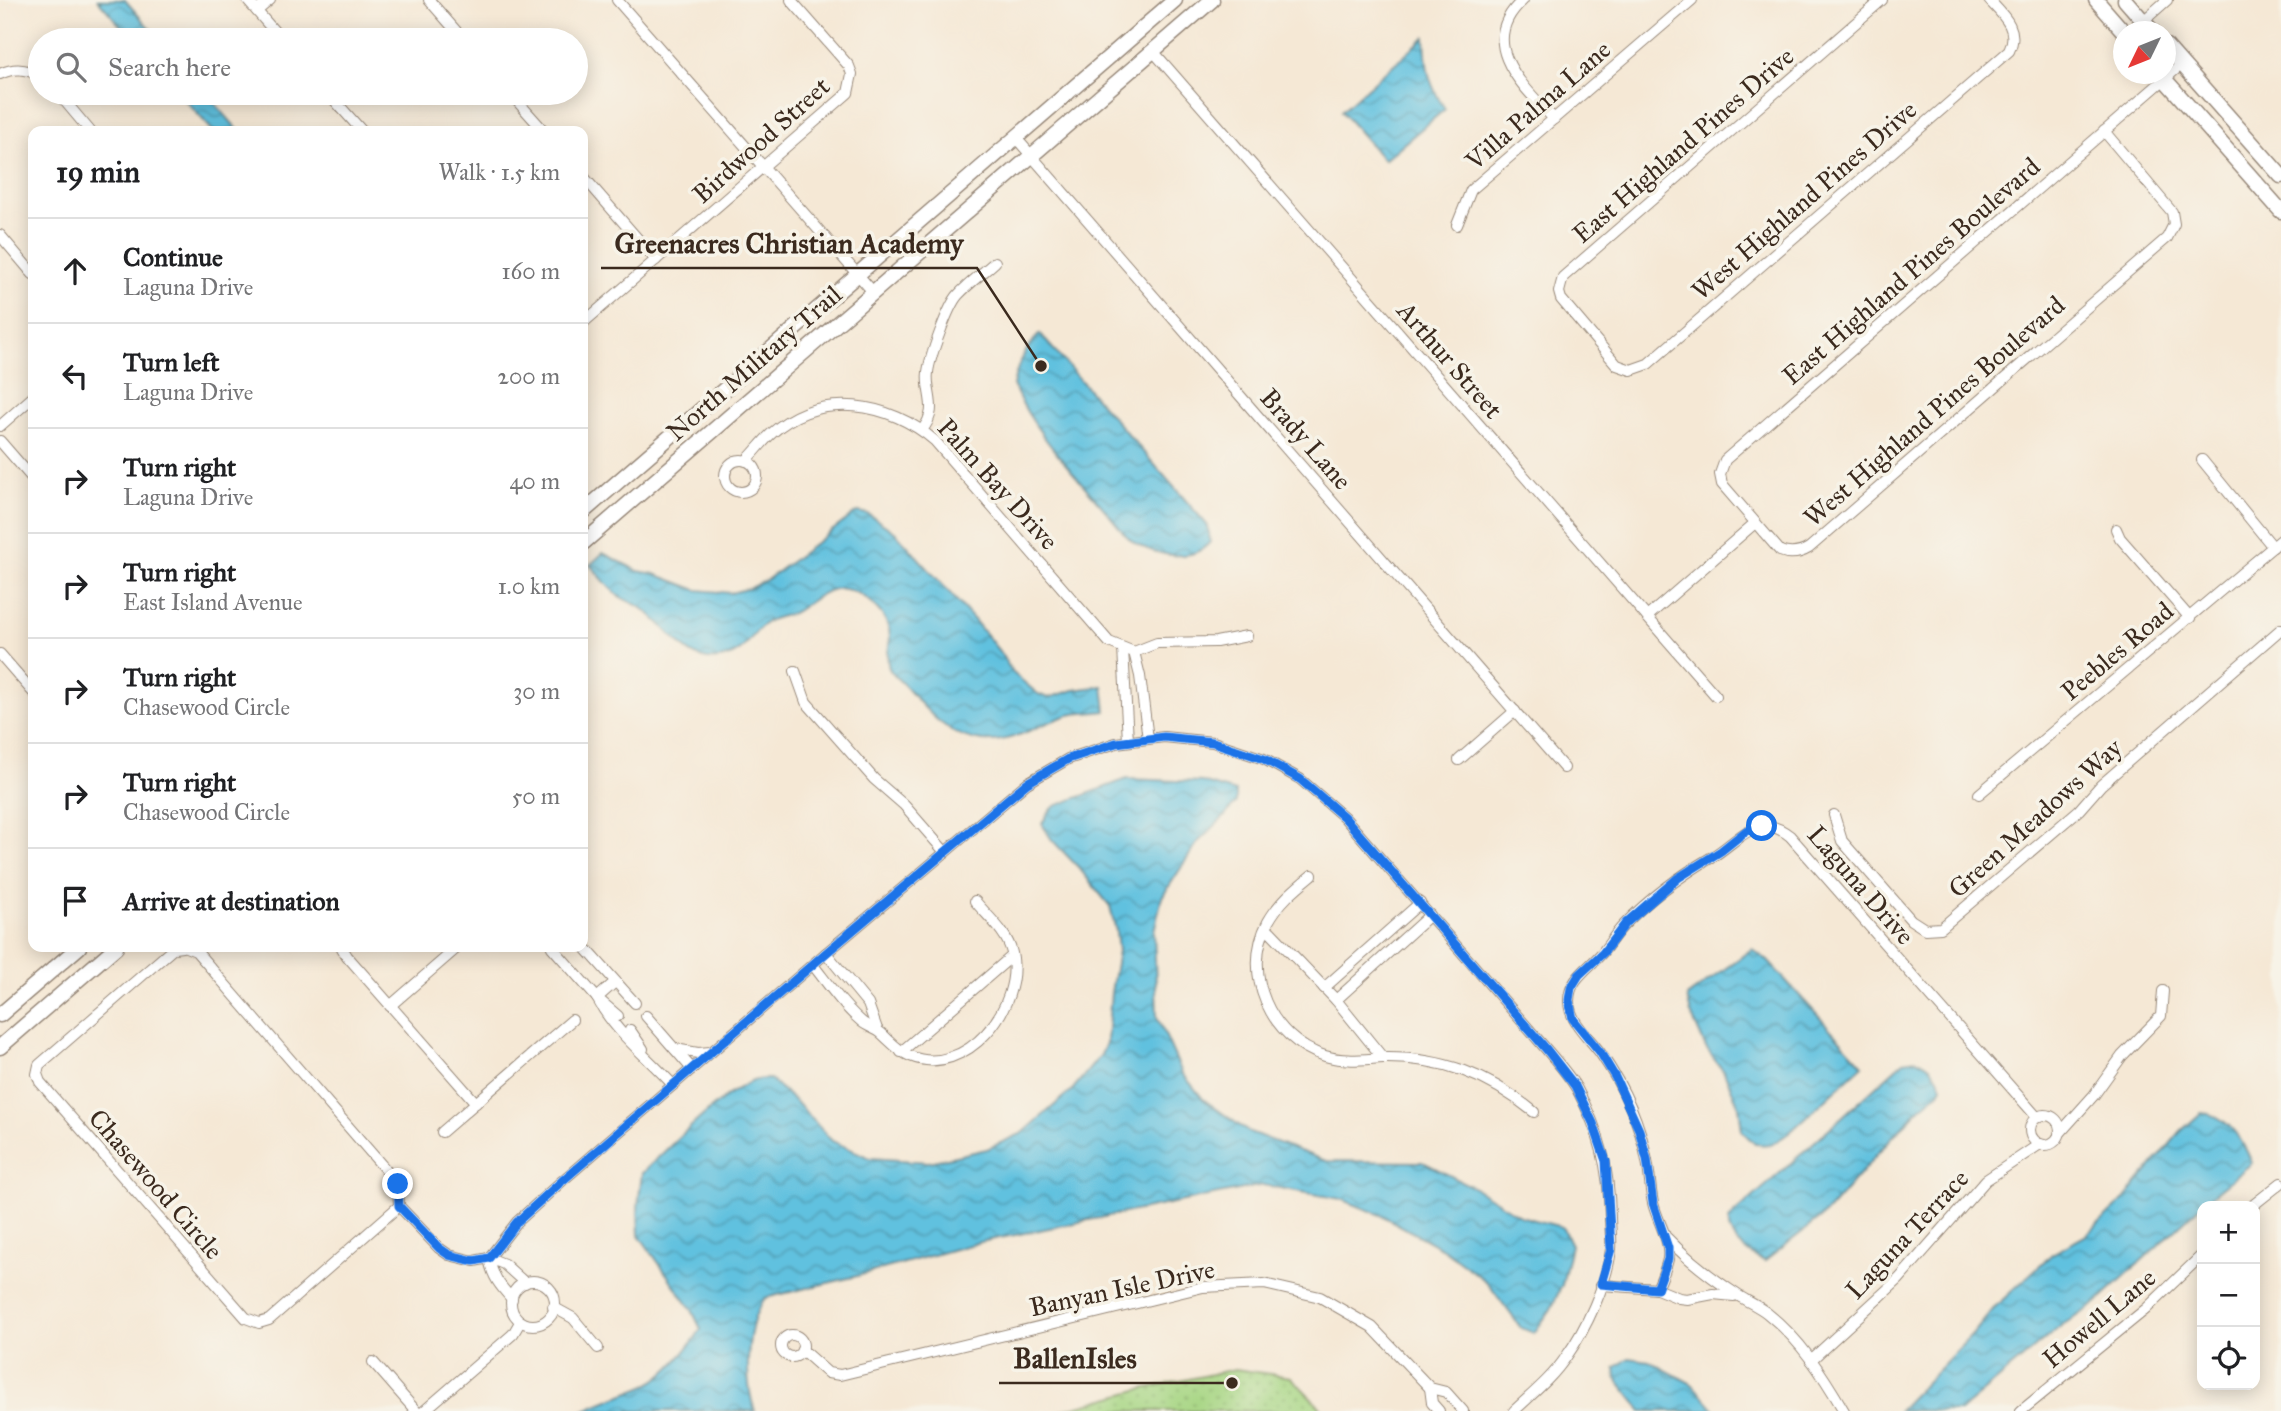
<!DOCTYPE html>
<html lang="en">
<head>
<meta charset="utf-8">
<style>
  body { margin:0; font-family:"IM FELL Great Primer",serif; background:#f6f6f6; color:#202124 }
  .controls { position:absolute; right:21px; bottom:21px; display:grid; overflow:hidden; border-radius:14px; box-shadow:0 4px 18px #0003 }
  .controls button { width:63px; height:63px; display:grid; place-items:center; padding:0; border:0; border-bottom:2px solid #e0e0e0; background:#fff; color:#202124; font:35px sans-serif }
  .compass { position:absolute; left:2113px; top:21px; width:63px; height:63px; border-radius:50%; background:#fff; box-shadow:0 4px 18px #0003; rotate:227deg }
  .stop { position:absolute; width:21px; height:21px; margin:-16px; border:5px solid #1a73e8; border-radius:50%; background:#fff }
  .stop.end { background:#1a73e8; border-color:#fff; box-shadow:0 2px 7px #0008 }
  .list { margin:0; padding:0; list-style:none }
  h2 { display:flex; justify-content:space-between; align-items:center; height:91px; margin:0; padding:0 28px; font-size:30px }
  h2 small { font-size:23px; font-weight:400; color:#757577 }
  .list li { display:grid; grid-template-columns:46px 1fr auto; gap:21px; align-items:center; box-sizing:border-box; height:105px; padding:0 28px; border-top:2px solid #e0e0e0 }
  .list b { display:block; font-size:26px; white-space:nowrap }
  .list p { margin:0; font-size:23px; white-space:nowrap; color:#757577 }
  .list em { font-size:23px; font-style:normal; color:#757577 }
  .icon { flex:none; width:38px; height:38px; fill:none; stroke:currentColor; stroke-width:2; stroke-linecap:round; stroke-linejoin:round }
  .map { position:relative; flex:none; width:2281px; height:1411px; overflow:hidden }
  .search { position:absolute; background:#fff; box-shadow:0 4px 18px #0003; left:28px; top:28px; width:560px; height:77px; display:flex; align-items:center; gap:18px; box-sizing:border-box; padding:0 24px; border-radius:38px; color:#757577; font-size:26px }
  .panel { position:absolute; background:#fff; box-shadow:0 4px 18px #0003; left:28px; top:126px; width:560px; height:826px; border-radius:14px }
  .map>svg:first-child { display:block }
</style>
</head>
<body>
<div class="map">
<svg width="2281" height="1411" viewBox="0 0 2281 1411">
  <defs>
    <pattern id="green-dots" width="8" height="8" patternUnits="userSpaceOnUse" patternTransform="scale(1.75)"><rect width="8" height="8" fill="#a7d684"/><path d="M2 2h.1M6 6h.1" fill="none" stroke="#91b872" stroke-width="1.8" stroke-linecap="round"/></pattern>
    <pattern id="water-waves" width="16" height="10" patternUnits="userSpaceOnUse" patternTransform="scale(1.75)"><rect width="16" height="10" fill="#61c1df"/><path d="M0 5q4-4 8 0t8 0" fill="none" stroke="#519db4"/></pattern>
  </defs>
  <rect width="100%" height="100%" fill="#f7f3e8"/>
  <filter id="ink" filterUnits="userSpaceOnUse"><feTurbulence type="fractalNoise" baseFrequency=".0143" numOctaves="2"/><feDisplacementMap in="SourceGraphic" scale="14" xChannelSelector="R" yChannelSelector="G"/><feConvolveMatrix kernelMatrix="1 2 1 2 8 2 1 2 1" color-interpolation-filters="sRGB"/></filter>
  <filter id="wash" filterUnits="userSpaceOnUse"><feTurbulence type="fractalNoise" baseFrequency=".00686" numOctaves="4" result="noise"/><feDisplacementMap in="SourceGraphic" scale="28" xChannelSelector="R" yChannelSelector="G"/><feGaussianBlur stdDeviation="1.57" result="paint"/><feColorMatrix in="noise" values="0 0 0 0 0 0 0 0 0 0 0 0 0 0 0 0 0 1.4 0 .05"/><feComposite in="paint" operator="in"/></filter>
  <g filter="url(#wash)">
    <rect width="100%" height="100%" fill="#f5e8d5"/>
    <!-- green -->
    <polygon fill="url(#green-dots)" stroke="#718051" stroke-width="2" points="1235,1369 1291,1377 1324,1411 1060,1411 1138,1390"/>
    <!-- water -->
    <g fill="url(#water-waves)" stroke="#4e767e" stroke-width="2">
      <polygon points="98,0 125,0 160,40 133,40"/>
      <path d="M1425,37C1426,68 1428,83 1445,109L1384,160L1341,111Z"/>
      <polygon points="179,93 206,93 239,131 213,131"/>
      <path d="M1040,334L1208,526L1210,542C1192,563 1157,556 1135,543C1124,536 1115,521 1106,511C1072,471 1035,434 1013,385C1017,366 1025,348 1040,334Z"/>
      <path d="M857,512L868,514L896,533L974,620L999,651L1013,673L1038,694L1048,698L1074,690L1103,686L1106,711C1094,713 1080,712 1069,715C1040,723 1015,743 983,741C949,738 927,711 907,688C902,682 892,675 889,668C885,658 890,646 890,637C890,616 865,592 845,589C828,586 811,601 798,610C790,616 777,616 768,621C751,632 748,652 724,658C687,668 668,625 642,608C635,603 626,601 619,596C608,588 599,574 590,565L603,553L638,571L655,574L697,590L731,593L750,588L768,579Z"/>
      <path d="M1127,779L1202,782L1236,792V802L1224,817L1198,842L1162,897L1154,931L1157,1017L1182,1073L1203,1099L1247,1131L1326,1161L1423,1162L1475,1188L1520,1216L1562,1227L1571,1245L1562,1285L1551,1309L1534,1333L1521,1328L1487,1282L1443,1249L1383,1216L1341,1199L1263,1185L980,1242L857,1276L765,1298C745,1324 744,1381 755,1411H583C605,1400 627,1394 649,1384C667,1375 691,1346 701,1329L692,1310L639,1235L638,1207L642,1173C669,1148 721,1093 753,1081C759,1079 764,1079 770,1079L798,1104L832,1141L870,1158L929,1162L987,1149L1023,1133L1073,1089L1101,1055L1107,1041L1111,993L1118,951L1116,931L1110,906L1079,868L1052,840L1042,824L1048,813L1055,806Z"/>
      <polygon points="1752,949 1767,960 1863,1065 1789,1133 1771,1145 1755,1144 1742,1131 1739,1106 1724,1072 1706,1048 1691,1014 1687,997"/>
      <path d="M1916,1059C1930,1065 1937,1072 1942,1087L1939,1092L1919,1109L1892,1137L1825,1214L1765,1261C1749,1255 1723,1236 1730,1218L1904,1061Z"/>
      <path d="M2201,1113C2228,1114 2243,1141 2252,1163L2215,1193L2090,1308L2062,1325L1960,1411L1899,1410L1973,1334L1996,1306L2052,1254L2085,1236L2122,1202L2181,1131Z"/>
      <polygon points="1629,1358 1649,1361 1692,1384 1716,1411 1642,1411 1616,1378 1615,1368"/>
    </g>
  </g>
  <g filter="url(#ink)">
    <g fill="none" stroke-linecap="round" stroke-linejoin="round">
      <!-- minor casing -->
      <g stroke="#98897a" stroke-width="12">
        <g id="minor">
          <polyline points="247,0 282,40"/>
          <polyline points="429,0 464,40"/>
          <polyline points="617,0 874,293"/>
          <path d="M1523,0C1475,43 1523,86 1554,119"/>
          <path d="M1882,0L1563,277L1559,292L1561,299L1617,365L1631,370L1648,364L2009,51C2020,29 2003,15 1989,0"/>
          <polyline points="257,11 270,0"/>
          <polyline points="2131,32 2167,0"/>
          <polyline points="1153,51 1716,696"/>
          <path d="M0,74C15,67 25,69 40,75"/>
          <polyline points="58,93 90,131"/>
          <polyline points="328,93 362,131"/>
          <polyline points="510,93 544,131"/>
          <path d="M2104,131L2172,212L2174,224L2167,238L1809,548C1799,554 1790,555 1780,551L1722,484L1720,474L1725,460L2182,64"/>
          <polyline points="1016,138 1564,768"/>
          <polyline points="583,176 656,260"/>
          <polyline points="1457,225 1471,190 1692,0"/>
          <polyline points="0,235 33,274"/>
          <polyline points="583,323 848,93 852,74 849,66 791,0"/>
          <polyline points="0,426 33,397"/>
          <path d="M922,430C940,408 925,394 928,372C930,357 948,306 958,295C969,283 983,273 995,262"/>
          <polyline points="0,441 33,479"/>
          <circle cx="741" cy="476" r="16"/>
          <polyline points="2202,460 2273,547"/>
          <path d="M746,461C755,452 763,441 772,433C820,390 890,402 935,441L1109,642L1134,652"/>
          <polyline points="2116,529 2120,538 2190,618"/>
          <polyline points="1647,617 1755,523"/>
          <polyline points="1123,648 1128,741"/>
          <polyline points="1134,652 1157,643 1216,642 1247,636"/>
          <polyline points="1134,652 1140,676 1148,739"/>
          <polyline points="0,654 33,692"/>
          <polyline points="795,671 806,702 874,779 904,805 945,852"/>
          <polyline points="1459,760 1515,711"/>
          <polyline points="1979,794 2281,540"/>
          <polyline points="1834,815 1842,841 1911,920 1925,929 1941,928 2079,810 2101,785 2281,629"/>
          <path d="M1312,875C1295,889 1279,902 1268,922C1241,973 1270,1039 1325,1056C1344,1062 1364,1059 1383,1058"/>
          <path d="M1266,927L1336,1000L1383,1058C1442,1057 1489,1075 1534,1112"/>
          <polyline points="583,945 635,1003"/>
          <polyline points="182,947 174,948 39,1065 37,1074 40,1082 246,1318 259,1323 269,1320 399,1206 398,1184 196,951 186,947"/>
          <polyline points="552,947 597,998 618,1016"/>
          <polyline points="342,948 347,956 476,1103"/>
          <polyline points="826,953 868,1004 877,1029"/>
          <path d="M813,965C828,984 843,1006 862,1022C868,1027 875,1028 881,1033C890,1041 898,1051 910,1056C966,1079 1024,1006 1012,953C1007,932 988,917 975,901"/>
          <polyline points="1324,988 1420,903"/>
          <path d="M597,998C615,1033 647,1056 673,1085"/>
          <polyline points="597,998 615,982"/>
          <polyline points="1336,1000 1430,915"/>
          <polyline points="390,1006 458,947"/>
          <polyline points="646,1016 692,1069"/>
          <polyline points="630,1030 643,1049"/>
          <polyline points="675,1049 698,1053 711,1052"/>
          <polyline points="901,1052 1012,956"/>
          <circle cx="2045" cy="1130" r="15"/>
          <polyline points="442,1132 572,1020"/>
          <polyline points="2059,1134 2094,1095 2122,1056 2161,1016 2163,991"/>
          <polyline points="399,1206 439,1248 449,1255 474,1261 489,1258 504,1264 525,1283"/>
          <polyline points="2252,1206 2281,1183"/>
          <path d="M1667,1238C1688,1260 1713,1279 1739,1296C1748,1302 1758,1306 1767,1313C1800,1339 1823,1375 1844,1411"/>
          <path d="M489,1258L517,1222L562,1181L826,953L1027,783L1068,759L1116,743L1164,737L1213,742L1264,759L1300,779L1344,817L1547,1050C1557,1062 1569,1075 1577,1089C1600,1132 1609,1167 1610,1217C1610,1227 1612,1239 1611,1249C1607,1284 1586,1329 1566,1357C1552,1378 1532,1394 1514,1411"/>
          <path d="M489,1258C492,1276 500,1286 512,1299"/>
          <circle cx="533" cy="1303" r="22"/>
          <polyline points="1601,1285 1657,1289 1679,1298 1687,1299 1713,1294 1734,1296"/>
          <path d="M1657,1289C1661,1280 1666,1269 1668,1259C1671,1240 1657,1221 1653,1203C1650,1189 1650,1175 1647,1161C1640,1122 1623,1086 1601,1054C1590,1038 1569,1022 1569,1001C1569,979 1588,969 1601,954C1609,945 1615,934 1624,925C1650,898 1680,876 1712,857C1739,841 1757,810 1790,836L2036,1116"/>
          <polyline points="553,1307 573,1318 598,1348"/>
          <circle cx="792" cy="1346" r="11"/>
          <polyline points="802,1350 828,1373 840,1375 1203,1287 1264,1284 1320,1297 1372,1327 1430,1388 1446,1392 1463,1411"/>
          <polyline points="1811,1360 1899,1279 1986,1180 2040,1144"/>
          <polyline points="373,1362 416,1411"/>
          <polyline points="1430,1388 1432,1403 1439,1411"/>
          <polyline points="424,1411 513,1334 520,1322"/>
          <polyline points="2021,1411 2146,1309 2202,1255"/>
        </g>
      </g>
      <!-- secondary casing -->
      <g stroke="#98897a" stroke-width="17">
        <g id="secondary">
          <polyline points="2096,0 2124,32"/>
          <polyline points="2125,0 2153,32"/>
          <polyline points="2166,46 2281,176"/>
          <polyline points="2160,74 2281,211"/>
          <polyline points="583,512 1175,0"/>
          <polyline points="583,543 1212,0"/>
          <polyline points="0,1015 79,947"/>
          <polyline points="0,1047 116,947"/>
        </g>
      </g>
      <!-- minor -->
      <use href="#minor" stroke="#fff" stroke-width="10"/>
      <!-- secondary -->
      <use href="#secondary" stroke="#fff" stroke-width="14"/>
    </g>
  </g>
  <g fill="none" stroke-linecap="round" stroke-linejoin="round" filter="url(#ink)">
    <!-- route -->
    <polyline stroke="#1a73e8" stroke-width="9" points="398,1184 399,1206 439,1248 449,1255 474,1261 489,1258 517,1222 562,1181 826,953 1027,783 1068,759 1116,743 1164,737 1213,742 1264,759 1300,779 1344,817 1547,1050 1575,1086 1593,1123 1606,1161 1611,1249 1601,1284 1657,1289 1668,1259 1668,1248 1653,1203 1647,1159 1639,1130 1615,1077 1600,1052 1573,1019 1569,1000 1571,988 1579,975 1603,953 1626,923 1678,878 1721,851 1746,831 1762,826"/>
  </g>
  <g text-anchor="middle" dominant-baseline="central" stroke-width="7" stroke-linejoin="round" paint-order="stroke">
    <!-- street labels -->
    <g font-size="26" fill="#3b2a1e" stroke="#f7f3e8">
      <text transform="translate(1538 105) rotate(-41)">Villa Palma Lane</text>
      <text transform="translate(761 140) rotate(-42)">Birdwood Street</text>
      <text transform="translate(1683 145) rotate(-41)">East Highland Pines Drive</text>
      <text transform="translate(1804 200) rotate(-41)">West Highland Pines Drive</text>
      <text transform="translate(1911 271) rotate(-41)">East Highland Pines Boulevard</text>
      <text transform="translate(1450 360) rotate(49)">Arthur Street</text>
      <text transform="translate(754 363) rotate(-41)">North Military Trail</text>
      <text transform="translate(1934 411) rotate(-41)">West Highland Pines Boulevard</text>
      <text transform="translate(1306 439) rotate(49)">Brady Lane</text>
      <text transform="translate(998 484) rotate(48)">Palm Bay Drive</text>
      <text transform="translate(2117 651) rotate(-40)">Peebles Road</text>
      <text transform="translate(2035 818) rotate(-42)">Green Meadows Way</text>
      <text transform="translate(1861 885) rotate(49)">Laguna Drive</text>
      <text transform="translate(156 1184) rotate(49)">Chasewood Circle</text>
      <text transform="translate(1907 1234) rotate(-47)">Laguna Terrace</text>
      <text transform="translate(1122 1288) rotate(-12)">Banyan Isle Drive</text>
      <text transform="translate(2099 1318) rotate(-40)">Howell Lane</text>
    </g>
  </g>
  <!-- callouts -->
  <path fill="none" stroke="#3b2a1e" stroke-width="2.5" d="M1041 366L977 268H601M1232 1383L1151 1383H999"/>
  <g fill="#3b2a1e" stroke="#f7f3e8" stroke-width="2.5">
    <circle cx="1041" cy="366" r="7"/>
    <circle cx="1232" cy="1383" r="7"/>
  </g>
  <g font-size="28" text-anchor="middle" font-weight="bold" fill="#3b2a1e" stroke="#f7f3e8" stroke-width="7" stroke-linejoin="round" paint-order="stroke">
    <text x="789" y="253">Greenacres Christian Academy</text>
    <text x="1075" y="1368">BallenIsles</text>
  </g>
</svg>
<div class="controls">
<button>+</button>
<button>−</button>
<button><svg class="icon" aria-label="locate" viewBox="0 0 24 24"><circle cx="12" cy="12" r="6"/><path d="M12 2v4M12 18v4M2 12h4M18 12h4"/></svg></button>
</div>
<svg class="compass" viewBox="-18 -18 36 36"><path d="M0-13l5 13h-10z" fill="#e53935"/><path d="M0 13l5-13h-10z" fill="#757577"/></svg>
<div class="stop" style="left:1762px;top:826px"></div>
<div class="stop end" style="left:398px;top:1184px"></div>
<div class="search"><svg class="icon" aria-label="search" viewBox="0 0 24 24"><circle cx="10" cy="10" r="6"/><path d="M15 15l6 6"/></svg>Search here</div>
<section class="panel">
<h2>19 min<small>Walk · 1.5 km</small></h2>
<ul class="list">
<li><svg class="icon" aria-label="ahead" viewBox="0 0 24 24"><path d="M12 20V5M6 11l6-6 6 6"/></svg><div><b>Continue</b><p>Laguna Drive</p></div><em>160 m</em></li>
<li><svg class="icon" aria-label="left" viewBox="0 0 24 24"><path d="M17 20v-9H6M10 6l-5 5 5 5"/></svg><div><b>Turn left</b><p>Laguna Drive</p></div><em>200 m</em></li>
<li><svg class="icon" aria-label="right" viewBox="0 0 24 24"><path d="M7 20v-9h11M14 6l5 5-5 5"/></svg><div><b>Turn right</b><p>Laguna Drive</p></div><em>40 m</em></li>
<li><svg class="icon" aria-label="right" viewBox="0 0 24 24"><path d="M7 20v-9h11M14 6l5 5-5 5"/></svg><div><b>Turn right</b><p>East Island Avenue</p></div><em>1.0 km</em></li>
<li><svg class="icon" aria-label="right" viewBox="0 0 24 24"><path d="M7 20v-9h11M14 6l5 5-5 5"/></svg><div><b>Turn right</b><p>Chasewood Circle</p></div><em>30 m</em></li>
<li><svg class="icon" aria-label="right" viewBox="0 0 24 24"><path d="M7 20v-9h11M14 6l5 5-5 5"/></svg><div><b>Turn right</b><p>Chasewood Circle</p></div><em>50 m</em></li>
<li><svg class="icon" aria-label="arrive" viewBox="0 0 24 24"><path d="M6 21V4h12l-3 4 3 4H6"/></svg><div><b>Arrive at destination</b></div></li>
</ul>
</section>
</div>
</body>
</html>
